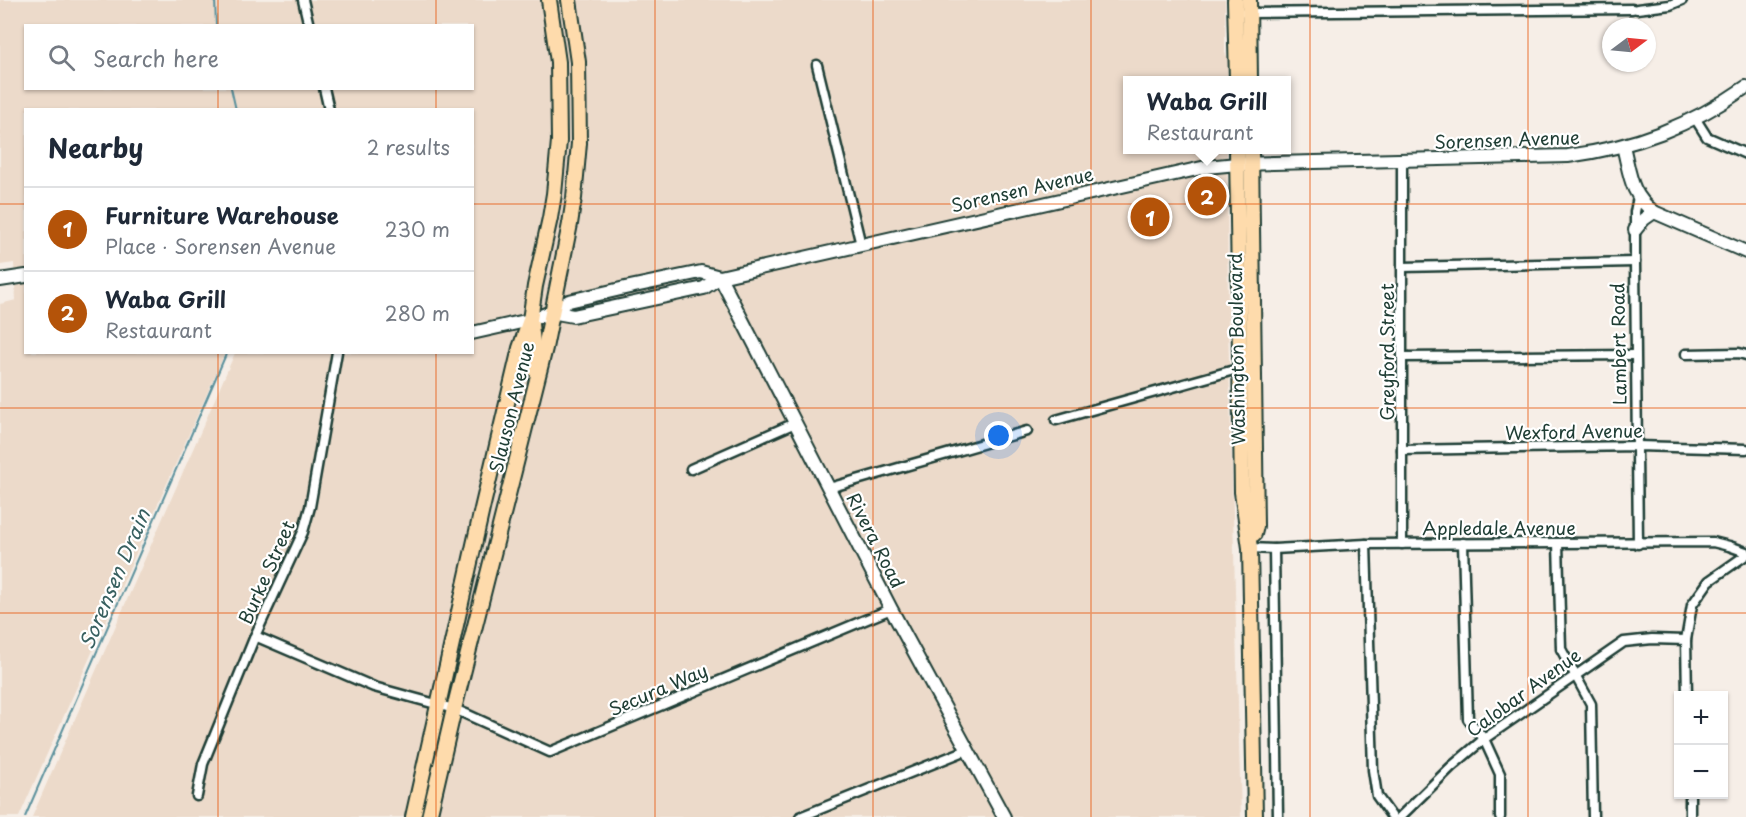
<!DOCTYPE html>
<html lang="en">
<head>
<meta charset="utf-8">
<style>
  body { margin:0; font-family:"Playpen Sans",sans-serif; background:#f2f2f3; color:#1f2937 }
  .controls { position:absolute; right:18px; bottom:18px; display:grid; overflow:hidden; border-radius:0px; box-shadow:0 2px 4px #0004 }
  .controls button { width:54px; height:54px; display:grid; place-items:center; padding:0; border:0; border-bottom:2px solid #e0e1e3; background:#fff; color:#1f2937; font:30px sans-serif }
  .compass { position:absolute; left:1602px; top:18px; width:54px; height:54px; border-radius:50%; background:#fff; box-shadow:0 2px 4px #0004; rotate:74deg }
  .you { position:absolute; left:999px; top:436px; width:21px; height:21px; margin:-15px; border:4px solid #fff; border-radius:50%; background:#1a73e8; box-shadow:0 0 0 9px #1a73e833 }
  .badge { display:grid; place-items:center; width:39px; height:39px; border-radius:50%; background:#b45309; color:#fff; font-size:20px; font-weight:700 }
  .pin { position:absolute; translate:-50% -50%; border:3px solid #fff; box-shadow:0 2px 6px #0006 }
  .popup { position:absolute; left:1123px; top:76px; width:168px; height:78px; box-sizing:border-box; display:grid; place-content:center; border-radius:0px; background:#fff; filter:drop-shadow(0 2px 4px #0005); font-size:20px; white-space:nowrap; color:#747a83 }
  .popup b { font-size:22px; color:#1f2937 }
  .popup::after { content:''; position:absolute; left:50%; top:100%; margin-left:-12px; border:12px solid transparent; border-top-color:#fff }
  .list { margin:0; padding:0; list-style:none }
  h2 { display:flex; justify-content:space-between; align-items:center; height:78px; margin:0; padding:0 24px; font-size:26px }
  h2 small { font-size:20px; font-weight:400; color:#747a83 }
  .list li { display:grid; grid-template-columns:39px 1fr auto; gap:18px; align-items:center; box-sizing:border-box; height:84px; padding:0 24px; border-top:2px solid #e0e1e3 }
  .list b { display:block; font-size:22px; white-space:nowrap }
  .list p { margin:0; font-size:20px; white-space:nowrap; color:#747a83 }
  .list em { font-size:20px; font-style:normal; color:#747a83 }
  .icon { flex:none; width:33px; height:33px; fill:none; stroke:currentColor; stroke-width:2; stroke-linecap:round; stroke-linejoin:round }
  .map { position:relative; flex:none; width:1746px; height:817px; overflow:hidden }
  .search { position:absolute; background:#fff; box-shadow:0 2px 4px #0004; left:24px; top:24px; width:450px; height:66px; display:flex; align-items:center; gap:15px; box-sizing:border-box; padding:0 21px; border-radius:0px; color:#747a83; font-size:22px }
  .panel { position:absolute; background:#fff; box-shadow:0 2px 4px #0004; left:24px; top:108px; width:450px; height:246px; border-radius:0px }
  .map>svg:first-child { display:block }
</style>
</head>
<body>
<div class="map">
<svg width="1746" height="817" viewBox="0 0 1746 817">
  <rect width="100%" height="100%" fill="#f6eee7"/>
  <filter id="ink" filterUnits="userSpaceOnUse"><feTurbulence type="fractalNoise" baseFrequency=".0167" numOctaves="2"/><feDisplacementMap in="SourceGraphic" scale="12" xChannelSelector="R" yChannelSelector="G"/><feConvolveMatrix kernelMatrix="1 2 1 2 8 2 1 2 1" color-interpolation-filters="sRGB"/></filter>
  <g filter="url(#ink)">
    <!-- built -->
    <path fill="#ecdaca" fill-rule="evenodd" d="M0,0H1225V53L1237,76H1227V80H1128V150H1227L1228,324L1241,817H32L235,353L472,352V110H26V352L225,353L19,817H0V304L16,300L14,263L0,265ZM26,26H472V88H26Z"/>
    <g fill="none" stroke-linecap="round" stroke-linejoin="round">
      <!-- stream -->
      <g stroke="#5a909c" stroke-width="2">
        <polyline points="215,0 216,26"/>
        <polyline points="231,88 236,110"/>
        <polyline points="25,817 227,352"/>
      </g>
      <!-- street casing -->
      <g stroke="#1f3d34" stroke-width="13">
        <g id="street">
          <polyline points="303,0 309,26"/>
          <polyline points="1637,9 1670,5 1682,0"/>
          <polyline points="1245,13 1632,9"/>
          <polyline points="817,65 861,245"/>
          <polyline points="324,88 329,110"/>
          <polyline points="1695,118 1707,137 1746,154"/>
          <polyline points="1402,160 1402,544"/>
          <polyline points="1638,197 1635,212 1635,262 1638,544"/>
          <polyline points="1402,267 1635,262"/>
          <polyline points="1686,354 1739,353 1746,355"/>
          <polyline points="1402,357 1635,355"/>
          <polyline points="1056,420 1241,368"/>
          <polyline points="1402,450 1637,446 1746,449"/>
          <polyline points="691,469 795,423"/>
          <polyline points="829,488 1027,431"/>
          <polyline points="1463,543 1468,719 1484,739 1500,774 1500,817"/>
          <polyline points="1558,543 1561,649 1591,704 1593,817"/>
          <polyline points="1366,544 1373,770 1377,796 1392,817"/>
          <polyline points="1250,548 1274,549 1366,544 1713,542 1729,546 1746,552"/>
          <polyline points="1274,549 1278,817"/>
          <polyline points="255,636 374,687 454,709 466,714 550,752 891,609"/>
          <polyline points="1687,696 1686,640 1692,605 1709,581 1746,555"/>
          <polyline points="1690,794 1690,817"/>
          <polyline points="197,796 203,764 255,636 303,532 310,507 337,352"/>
          <polyline points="800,817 967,750"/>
          <polyline points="1400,817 1451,767 1484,739 1624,642 1652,639 1686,640"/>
        </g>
      </g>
      <!-- secondary casing -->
      <g stroke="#1f3d34" stroke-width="16">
        <g id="secondary">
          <path d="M1623,146C1630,173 1630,195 1654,212L1746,252"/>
          <polyline points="1635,230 1644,219 1654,212"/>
          <polyline points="720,277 891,609 1004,817"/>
          <polyline points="0,280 26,276"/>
          <path d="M551,312L573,316L704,288L720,277L1206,167L1237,164L1568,156C1635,147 1690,126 1746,87"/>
          <polyline points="472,333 530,320 551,312 569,301 625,288 701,272 720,277"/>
        </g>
      </g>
      <!-- primary casing -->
      <g stroke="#1f3d34" stroke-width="18">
        <g id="primary">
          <polyline points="1235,0 1237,80"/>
          <polyline points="1249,0 1250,80"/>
          <polyline points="1237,150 1242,492 1250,548 1255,817"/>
          <polyline points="1251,150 1256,526 1254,534"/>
          <polyline points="531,324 534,354 531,368"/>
          <polyline points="413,817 482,509 520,348 530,320 535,286 550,218 554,194 559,141 558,62 549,0"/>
          <polyline points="429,817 454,709 545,348 570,224 574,198 579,143 578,62 569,0"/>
        </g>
      </g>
      <!-- street -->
      <use href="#street" stroke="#fff" stroke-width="8"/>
      <!-- secondary -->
      <use href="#secondary" stroke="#fff" stroke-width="12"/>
      <!-- primary -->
      <use href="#primary" stroke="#fedbac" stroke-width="14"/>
    </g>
  </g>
  <!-- grid -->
  <path fill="none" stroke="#e8590c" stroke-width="1.5" stroke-opacity="0.55" d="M218,0V26M436,0V26M655,0V817M873,0V817M1091,0V817M1310,0V817M1528,0V817M218,88V110M436,88V110M0,204H26M472,204H1746M218,352V817M436,352V817M0,408H1746M0,613H1746"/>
  <g text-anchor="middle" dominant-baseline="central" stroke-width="4.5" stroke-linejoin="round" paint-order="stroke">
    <!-- street labels -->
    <g font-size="18" fill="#1f3d34" stroke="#fff">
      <text transform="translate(1507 139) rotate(-2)">Sorensen Avenue</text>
      <text transform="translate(1022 189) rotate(-13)">Sorensen Avenue</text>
      <text transform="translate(1618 344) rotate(-91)">Lambert Road</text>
      <text transform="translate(1236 349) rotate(-91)">Washington Boulevard</text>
      <text transform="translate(1386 352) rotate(-90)">Greyford Street</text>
      <text transform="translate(511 407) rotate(-76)">Slauson Avenue</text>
      <text transform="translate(1574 431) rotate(-1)">Wexford Avenue</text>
      <text x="1499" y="527">Appledale Avenue</text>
      <text transform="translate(876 540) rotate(63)">Rivera Road</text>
      <text transform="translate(266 572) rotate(-66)">Burke Street</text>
      <text transform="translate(658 689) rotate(-23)">Secura Way</text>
      <text transform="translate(1523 692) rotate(-36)">Calobar Avenue</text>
    </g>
    <!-- water labels -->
    <g font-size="20" font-style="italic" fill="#386060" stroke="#fff">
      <text transform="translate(114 579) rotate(-67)">Sorensen Drain</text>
    </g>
  </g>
</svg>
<div class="controls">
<button>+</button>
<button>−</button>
</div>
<svg class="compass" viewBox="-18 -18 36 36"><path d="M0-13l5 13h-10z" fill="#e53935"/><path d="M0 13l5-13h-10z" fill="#747a83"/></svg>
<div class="you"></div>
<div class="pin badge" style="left:1150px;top:217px">1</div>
<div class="pin badge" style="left:1207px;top:196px">2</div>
<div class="popup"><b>Waba Grill</b>Restaurant</div>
<div class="search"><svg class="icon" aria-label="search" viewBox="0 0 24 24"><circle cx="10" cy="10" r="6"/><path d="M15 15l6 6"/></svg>Search here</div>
<section class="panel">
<h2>Nearby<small>2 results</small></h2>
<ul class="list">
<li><span class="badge">1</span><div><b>Furniture Warehouse</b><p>Place · Sorensen Avenue</p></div><em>230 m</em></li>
<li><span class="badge">2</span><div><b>Waba Grill</b><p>Restaurant</p></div><em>280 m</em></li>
</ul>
</section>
</div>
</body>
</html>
